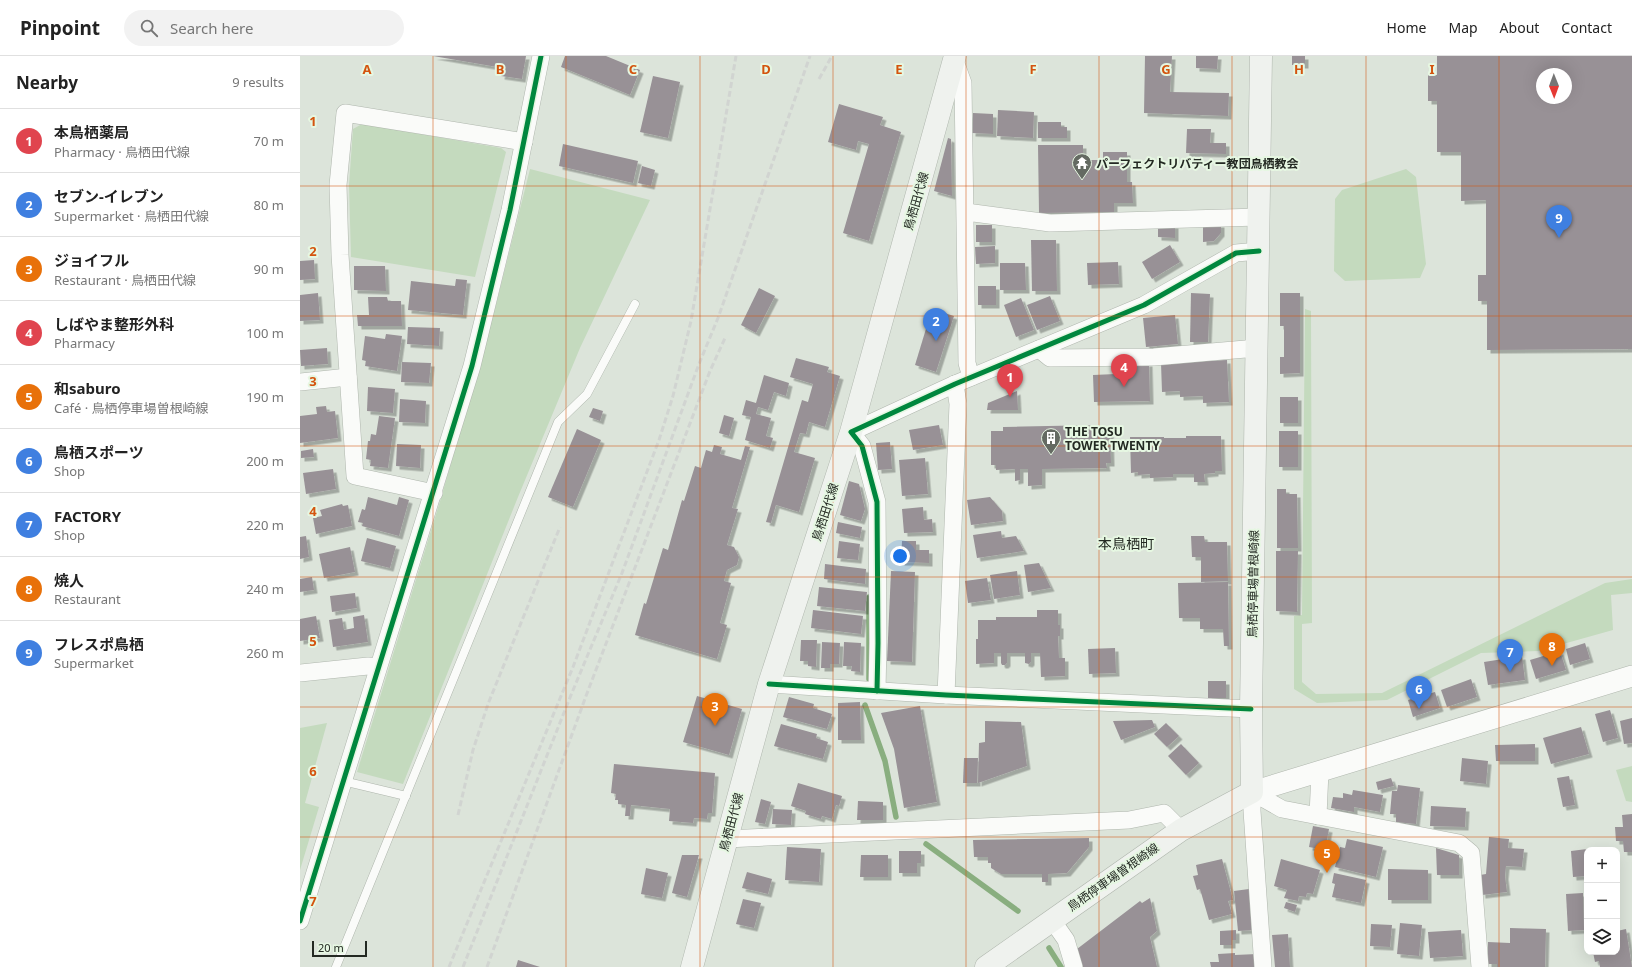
<!DOCTYPE html>
<html lang="en">
<head>
<meta charset="utf-8">
<style>
  body { margin:0; font-family:"Noto Sans","Noto Sans JP",sans-serif; background:#f2f2f2; color:#222 }
  .controls { position:absolute; right:12px; bottom:12px; display:grid; overflow:hidden; border-radius:8px; box-shadow:0 4px 16px #0002 }
  .controls button { width:36px; height:36px; display:grid; place-items:center; padding:0; border:0; border-bottom:1px solid #e0e0e0; background:#fff; color:#222; font:20px sans-serif }
  .compass { position:absolute; left:1236px; top:12px; width:36px; height:36px; border-radius:50%; background:#fff; box-shadow:0 4px 16px #0002; rotate:179deg }
  .scale { position:absolute; left:12px; bottom:10px; width:55px; box-sizing:border-box; padding-left:4px; border:2px solid #232922; border-top:0; font-size:11px; line-height:14px; white-space:nowrap; color:#232922; -webkit-text-stroke:3px #e6f7e2; paint-order:stroke }
  .you { position:absolute; left:600px; top:500px; width:14px; height:14px; margin:-10px; border:3px solid #fff; border-radius:50%; background:#1a73e8; box-shadow:0 0 0 6px #1a73e833 }
  .badge { display:grid; place-items:center; width:26px; height:26px; border-radius:50%; background:#646a62; color:#fff; font-size:13px; font-weight:700 }
  .pin { position:absolute; translate:-50% -33px; filter:drop-shadow(0 1px 2px #0008) }
  .pin::after { content:''; position:absolute; top:21px; width:14px; height:12px; background:inherit; clip-path:polygon(0 0,100% 0,50% 100%) }
  .list { margin:0; padding:0; list-style:none }
  h2 { display:flex; justify-content:space-between; align-items:center; height:52px; margin:0; padding:0 16px; font-size:17px }
  h2 small { font-size:13px; font-weight:400; color:#767676 }
  .list li { display:grid; grid-template-columns:26px 1fr auto; gap:12px; align-items:center; box-sizing:border-box; height:64px; padding:0 16px; border-top:1px solid #e0e0e0 }
  .list b { display:block; font-size:15px; white-space:nowrap }
  .list p { margin:0; font-size:13px; white-space:nowrap; color:#767676 }
  .list em { font-size:13px; font-style:normal; color:#767676 }
  .icon { flex:none; width:22px; height:22px; fill:none; stroke:currentColor; stroke-width:2; stroke-linecap:round; stroke-linejoin:round }
  .map { position:relative; flex:none; width:1332px; height:911px; overflow:hidden }
  header { display:flex; align-items:center; gap:24px; box-sizing:border-box; height:56px; padding:0 20px; background:#fff; border-bottom:1px solid #e0e0e0 }
  header strong { font-size:19px }
  nav { display:flex; gap:22px; margin-inline-start:auto; font-size:14px }
  .search { width:280px; height:36px; background:#f2f2f2; display:flex; align-items:center; gap:10px; box-sizing:border-box; padding:0 14px; border-radius:22px; color:#767676; font-size:15px }
  main { display:flex }
  aside { flex:1; background:#fff }
  .map>svg:first-child { display:block }
</style>
</head>
<body>
<header>
<strong>Pinpoint</strong>
<div class="search"><svg class="icon" aria-label="search" viewBox="0 0 24 24"><circle cx="10" cy="10" r="6"/><path d="M15 15l6 6"/></svg>Search here</div>
<nav><a>Home</a><a>Map</a><a>About</a><a>Contact</a></nav>
</header>
<main>
<aside>
<h2>Nearby<small>9 results</small></h2>
<ul class="list">
<li><span class="badge" style="background:#e0444e">1</span><div><b>本鳥栖薬局</b><p>Pharmacy · 鳥栖田代線</p></div><em>70 m</em></li>
<li><span class="badge" style="background:#3f7fe0">2</span><div><b>セブン-イレブン</b><p>Supermarket · 鳥栖田代線</p></div><em>80 m</em></li>
<li><span class="badge" style="background:#e8710a">3</span><div><b>ジョイフル</b><p>Restaurant · 鳥栖田代線</p></div><em>90 m</em></li>
<li><span class="badge" style="background:#e0444e">4</span><div><b>しばやま整形外科</b><p>Pharmacy</p></div><em>100 m</em></li>
<li><span class="badge" style="background:#e8710a">5</span><div><b>和saburo</b><p>Café · 鳥栖停車場曽根崎線</p></div><em>190 m</em></li>
<li><span class="badge" style="background:#3f7fe0">6</span><div><b>鳥栖スポーツ</b><p>Shop</p></div><em>200 m</em></li>
<li><span class="badge" style="background:#3f7fe0">7</span><div><b>FACTORY</b><p>Shop</p></div><em>220 m</em></li>
<li><span class="badge" style="background:#e8710a">8</span><div><b>焼人</b><p>Restaurant</p></div><em>240 m</em></li>
<li><span class="badge" style="background:#3f7fe0">9</span><div><b>フレスポ鳥栖</b><p>Supermarket</p></div><em>260 m</em></li>
</ul>
</aside>
<div class="map">
<svg width="1332" height="911" viewBox="0 0 1332 911">
  <defs>
    <filter id="shadow"><feDropShadow dx="3.5" dy="3.5" stdDeviation="0" flood-color="#0004"/></filter>
  </defs>
  <rect width="100%" height="100%" fill="#dce4da"/>
  <!-- green -->
  <g fill="#c4dabe">
    <polygon points="62,68 201,92 206,96 175,221 51,201 49,129 53,73"/>
    <polygon points="230,113 350,144 280,292 218,441 103,728 57,716 141,442 176,320 196,249"/>
    <polygon points="1106,113 1116,121 1126,208 1120,222 1045,225 1034,215 1035,143 1042,134"/>
    <polygon points="1005,253 1011,255 1012,567 1002,568 1002,626 1016,638 1082,637 1305,527 1332,523 1332,537 1311,539 1313,574 1238,595 1181,597 1087,644 1017,647 994,633 994,560 1002,559"/>
    <polygon points="27,667 5,747 19,751 0,814 0,672"/>
    <polygon points="1332,710 1332,746 1326,745 1316,714"/>
  </g>
  <g fill="none" stroke-linecap="round" stroke-linejoin="round">
    <!-- stream -->
    <g stroke="#89ae7f" stroke-width="5.5">
      <polyline points="569,623 569,541"/>
      <polyline points="565,649 585,705 596,761"/>
      <polyline points="626,788 718,855"/>
      <polyline points="749,892 761,911"/>
    </g>
  </g>
  <!-- building -->
  <g fill="#989196" fill-rule="evenodd" filter="url(#shadow)">
    <polygon points="133,0 226,0 222,23 201,20 203,12"/>
    <polygon points="265,0 306,0 340,14 330,39 261,11"/>
    <polygon points="845,0 872,0 870,36 929,37 928,60 844,57"/>
    <polygon points="896,0 918,0 917,13 896,12"/>
    <rect x="992" y="0" width="13" height="9"/>
    <path d="M1137,0H1332V293L1187,294V245H1178V219H1186V144L1161,145V96H1137V45H1128V19H1137ZM1242,18H1266V42H1242Z"/>
    <polygon points="353,20 380,26 368,82 340,76"/>
    <polygon points="539,48 583,61 580,69 601,76 569,185 543,177 569,88 558,85 556,94 528,86"/>
    <polygon points="698,54 734,56 733,82 697,80"/>
    <polygon points="673,57 693,58 693,78 672,77"/>
    <polygon points="738,66 761,66 761,71 767,71 767,82 738,82"/>
    <polygon points="887,73 911,73 910,87 926,87 926,98 886,97"/>
    <polygon points="648,82 651,83 652,140 634,135"/>
    <polygon points="263,88 338,105 333,127 259,110"/>
    <polygon points="738,89 783,89 783,104 803,104 803,96 827,96 827,126 832,126 833,147 814,147 814,156 739,157"/>
    <polygon points="342,110 355,114 351,130 338,127"/>
    <polygon points="858,168 875,169 875,182 858,181"/>
    <polygon points="903,168 921,168 921,177 914,185 903,186"/>
    <rect x="676" y="169" width="16" height="17"/>
    <polygon points="731,184 756,184 757,235 732,235"/>
    <polygon points="870,189 880,206 852,223 842,206"/>
    <polygon points="695,190 695,207 676,208 675,191"/>
    <polygon points="14,204 15,223 0,224 0,205"/>
    <polygon points="818,206 819,228 788,229 787,207"/>
    <polygon points="700,207 725,207 726,234 700,234"/>
    <polygon points="54,210 85,210 86,235 54,234"/>
    <polygon points="156,223 167,224 163,259 108,254 111,225 155,230"/>
    <rect x="678" y="230" width="18" height="19"/>
    <polygon points="459,232 475,240 456,277 441,269"/>
    <polygon points="18,237 20,264 0,265 0,239"/>
    <polygon points="891,237 910,238 908,286 890,286"/>
    <polygon points="980,237 1000,237 1000,317 980,318 980,301 984,301 984,270 980,270"/>
    <polygon points="750,240 760,265 737,274 727,249"/>
    <polygon points="68,241 87,241 88,245 101,245 102,270 58,270 57,259 69,259"/>
    <polygon points="721,242 734,274 716,281 704,249"/>
    <polygon points="632,253 654,260 636,316 615,309"/>
    <polygon points="875,259 878,288 846,291 843,262"/>
    <polygon points="108,271 140,272 139,290 107,288"/>
    <polygon points="86,278 102,280 97,315 65,310 66,305 62,304 65,280 85,283"/>
    <polygon points="27,292 28,308 1,310 0,294"/>
    <polygon points="496,302 529,311 527,316 540,320 525,371 509,366 506,378 500,377 494,396 515,402 499,456 476,449 471,467 466,466 502,344 508,346 513,328 490,321"/>
    <polygon points="927,304 929,346 903,347 903,340 880,341 880,335 862,336 861,307"/>
    <polygon points="102,306 131,307 129,327 101,326"/>
    <polygon points="849,307 850,345 794,346 793,319 816,318 816,308"/>
    <polygon points="464,319 489,327 486,340 474,336 468,354 458,351 456,358 471,362 466,380 473,382 470,392 445,384 451,361 442,359 446,344 456,347"/>
    <polygon points="68,331 95,333 93,357 67,355"/>
    <polygon points="717,335 718,354 687,354 688,347"/>
    <rect x="980" y="341" width="18" height="26"/>
    <polygon points="100,343 126,345 125,367 99,366"/>
    <polygon points="26,350 27,356 35,355 38,382 0,387 0,360 17,358 16,351"/>
    <polygon points="293,352 303,355 300,365 289,361"/>
    <polygon points="424,359 434,362 429,380 419,377"/>
    <polygon points="79,360 95,362 88,412 70,410 71,404 66,403 68,385 70,385 71,378 76,379"/>
    <polygon points="639,369 643,389 613,394 609,374"/>
    <polygon points="798,369 798,373 810,373 811,407 806,407 807,412 742,413 742,429 728,430 728,413 720,413 720,424 715,425 715,413 696,414 696,409 691,409 691,375 703,375 703,371"/>
    <polygon points="277,373 301,384 273,451 248,441"/>
    <rect x="979" y="375" width="19" height="36"/>
    <polygon points="886,380 921,380 922,415 915,415 915,417 904,418 905,426 894,426 894,418 873,418 873,421 850,422 850,418 838,419 838,416 831,417 830,381 864,381 864,382 886,382"/>
    <polygon points="590,386 592,413 578,414 576,387"/>
    <polygon points="97,388 121,389 120,412 96,410"/>
    <polygon points="414,389 422,391 420,398 441,404 445,390 450,391 432,452 438,453 427,489 434,491 439,501 437,509 427,514 424,525 431,527 420,567 427,569 417,603 335,579 344,547 346,548 363,492 368,494 382,444 384,445 395,410 401,412 406,394 412,396"/>
    <polygon points="13,393 14,401 1,402 1,395"/>
    <polygon points="625,402 628,438 602,440 599,404"/>
    <polygon points="33,413 36,433 6,438 3,417"/>
    <polygon points="549,425 559,428 565,453 561,465 540,459"/>
    <polygon points="977,433 986,433 986,438 997,438 998,492 977,492"/>
    <polygon points="68,441 97,449 99,441 109,444 99,480 62,470 63,467 58,466 62,453 65,454"/>
    <polygon points="690,441 702,455 703,465 671,469 667,444"/>
    <polygon points="42,448 43,450 48,449 52,470 16,478 13,462 22,460 20,454"/>
    <polygon points="623,451 624,464 632,463 633,476 604,477 602,453"/>
    <polygon points="538,466 562,471 560,482 536,477"/>
    <polygon points="701,475 702,482 716,480 724,495 677,502 673,479"/>
    <polygon points="6,480 9,501 0,503 0,481"/>
    <polygon points="891,480 904,480 905,486 927,486 928,525 901,526 901,501 892,501"/>
    <polygon points="67,482 96,490 90,512 61,505"/>
    <polygon points="539,485 560,488 558,504 537,502"/>
    <polygon points="602,485 616,485 616,494 629,494 629,507 601,506"/>
    <polygon points="50,491 55,516 24,522 19,498"/>
    <polygon points="976,495 998,495 997,556 976,555"/>
    <polygon points="739,507 751,532 728,536 724,509"/>
    <polygon points="525,508 566,513 565,528 524,523"/>
    <polygon points="591,515 615,516 612,606 587,605"/>
    <polygon points="717,515 720,539 694,543 690,519"/>
    <polygon points="12,521 14,534 0,536 0,523"/>
    <polygon points="687,522 691,544 668,547 665,525"/>
    <polygon points="928,526 929,590 924,590 923,573 900,573 900,562 879,562 878,527"/>
    <polygon points="519,531 567,536 565,555 517,550"/>
    <polygon points="55,537 57,552 32,556 30,540"/>
    <polygon points="513,554 563,560 561,578 511,572"/>
    <polygon points="737,554 758,554 758,569 760,569 760,580 758,580 759,602 765,602 765,620 741,621 740,597 731,597 731,606 729,608 725,607 725,597 707,597 707,607 705,609 702,609 701,607 701,597 694,597 694,607 676,608 676,583 678,583 678,564 696,564 696,561 737,561"/>
    <polygon points="64,559 68,586 33,591 29,564 42,562 44,574 54,572 53,561"/>
    <polygon points="16,560 20,582 0,585 0,563"/>
    <polygon points="501,584 517,584 516,611 508,610 508,605 500,605"/>
    <polygon points="522,586 540,587 539,608 530,608 530,612 521,612"/>
    <polygon points="544,586 561,587 560,616 551,615 552,610 543,610"/>
    <polygon points="1285,587 1290,603 1270,609 1266,593"/>
    <polygon points="815,592 816,617 789,618 788,593"/>
    <polygon points="1260,595 1266,614 1236,623 1230,604"/>
    <polygon points="1222,600 1225,624 1188,629 1184,606"/>
    <polygon points="1171,623 1177,641 1147,651 1141,634"/>
    <rect x="908" y="625" width="18" height="17"/>
    <polygon points="1135,636 1140,652 1113,661 1108,644"/>
    <polygon points="397,640 442,653 429,699 383,686"/>
    <polygon points="489,641 514,648 513,652 532,658 527,673 483,661"/>
    <polygon points="560,646 561,684 538,684 538,647"/>
    <polygon points="620,650 637,746 604,752 594,693 581,657"/>
    <polygon points="1310,654 1318,682 1303,686 1295,658"/>
    <polygon points="1332,662 1332,687 1324,688 1320,665"/>
    <polygon points="852,664 855,671 821,684 813,665"/>
    <polygon points="685,665 721,666 727,710 678,727 679,687 685,686"/>
    <polygon points="866,667 879,680 867,691 854,678"/>
    <polygon points="481,668 517,678 516,682 528,686 523,703 474,690"/>
    <polygon points="1281,671 1289,698 1251,708 1243,682"/>
    <polygon points="881,688 899,707 886,719 868,700"/>
    <polygon points="1235,688 1235,705 1196,705 1195,689"/>
    <polygon points="664,702 678,702 677,727 663,727"/>
    <polygon points="1162,702 1188,705 1186,728 1160,725"/>
    <polygon points="314,708 415,717 412,757 408,757 407,763 394,762 393,767 369,765 370,753 331,749 330,760 325,760 326,749 318,748 318,744 315,744 316,738 311,737"/>
    <polygon points="1269,720 1275,749 1263,751 1257,722"/>
    <polygon points="1091,722 1094,730 1078,734 1076,726"/>
    <polygon points="498,727 542,740 539,750 536,749 532,763 522,760 521,763 505,758 506,755 491,750"/>
    <polygon points="1098,729 1120,732 1116,768 1096,766 1096,758 1090,758 1092,735 1097,735"/>
    <polygon points="1053,734 1083,739 1080,756 1054,751 1054,756 1031,752 1033,741 1043,742 1043,737 1052,739"/>
    <polygon points="461,743 471,746 465,768 455,766"/>
    <polygon points="558,745 583,746 583,764 557,764"/>
    <polygon points="1131,750 1166,752 1165,771 1130,770"/>
    <polygon points="473,753 492,754 491,769 472,768"/>
    <polygon points="1332,758 1332,796 1324,796 1323,785 1316,785 1315,771 1323,771 1322,759"/>
    <polygon points="1013,770 1029,773 1025,794 1009,791"/>
    <polygon points="1189,781 1209,783 1208,792 1224,793 1222,811 1206,810 1205,820 1207,836 1182,839 1180,819 1186,818"/>
    <polygon points="789,782 789,791 767,817 748,818 748,826 742,826 742,818 701,818 691,812 691,807 688,807 688,801 674,801 673,784"/>
    <polygon points="1047,783 1083,791 1076,821 1035,811 1040,791 1045,792"/>
    <polygon points="487,791 521,793 519,826 485,824"/>
    <polygon points="1136,792 1159,799 1159,819 1137,819"/>
    <polygon points="1287,793 1287,820 1273,821 1271,795"/>
    <polygon points="599,795 621,795 621,807 617,807 617,817 599,817"/>
    <polygon points="382,799 399,799 387,841 372,837"/>
    <polygon points="561,799 588,799 588,821 560,821"/>
    <polygon points="922,803 933,844 928,845 932,858 909,864 900,833 897,834 893,820 898,819 896,809"/>
    <polygon points="981,803 1020,814 1013,838 1007,837 1006,841 999,840 998,845 984,842 987,834 974,830"/>
    <polygon points="346,812 368,817 362,842 341,838"/>
    <polygon points="1088,813 1128,814 1128,844 1088,844"/>
    <polygon points="447,816 472,823 468,838 442,832"/>
    <polygon points="1034,817 1066,824 1061,847 1032,841 1035,828 1032,827"/>
    <polygon points="949,833 954,874 938,875 934,835"/>
    <polygon points="1283,837 1284,874 1268,875 1266,838"/>
    <polygon points="850,842 857,875 850,881 857,911 782,911 777,893 840,845 842,847"/>
    <polygon points="443,843 461,847 454,872 436,868"/>
    <polygon points="986,846 997,849 995,856 984,852"/>
    <polygon points="1100,867 1122,869 1119,900 1097,898"/>
    <polygon points="1071,868 1092,869 1090,891 1070,890"/>
    <polygon points="1210,872 1246,873 1245,911 1197,911 1197,908 1188,908 1188,886 1210,887"/>
    <polygon points="1326,873 1332,911 1300,911 1299,905 1295,906 1293,896 1317,896 1317,875"/>
    <polygon points="936,874 936,884 932,884 932,889 920,889 920,875"/>
    <polygon points="1161,874 1163,900 1130,902 1128,876"/>
    <polygon points="988,878 990,911 975,911 972,879"/>
    <polygon points="935,897 935,899 957,898 958,911 911,911 910,906 919,906 918,898"/>
    <polygon points="218,904 240,911 216,911"/>
  </g>
  <g fill="none" stroke-linecap="round" stroke-linejoin="round">
    <!-- service casing -->
    <g stroke="#afb6ad" stroke-width="9">
      <g id="service">
        <polyline points="43,725 106,740"/>
        <polyline points="36,911 258,366 287,338 335,248"/>
      </g>
    </g>
    <!-- minor casing -->
    <g stroke="#afb6ad" stroke-width="18">
      <g id="minor">
        <polyline points="655,5 663,27 667,307 671,321"/>
        <polyline points="666,156 750,167 959,161"/>
        <polyline points="739,293 750,302 854,301 957,292"/>
        <polyline points="0,326 48,321"/>
        <polyline points="134,437 55,420 40,199 38,129 45,57 224,86"/>
        <polyline points="0,617 68,610 78,611"/>
        <polyline points="469,628 646,639 951,653"/>
        <polyline points="577,635 578,587 577,446 562,390 551,376 655,328 844,249 936,197 959,195"/>
        <polyline points="646,639 658,348 655,328"/>
        <polyline points="1018,760 1020,715"/>
        <polyline points="426,783 829,764 864,757 881,774"/>
        <polyline points="752,864 766,884 774,911"/>
        <polyline points="0,865 172,310 210,154 241,0"/>
        <polyline points="963,911 952,755 952,736 982,753 1159,787 1171,797 1180,911"/>
      </g>
    </g>
    <!-- tertiary casing -->
    <g stroke="#afb6ad" stroke-width="22">
      <polyline id="tertiary" points="952,736 1332,620"/>
    </g>
    <!-- secondary casing -->
    <g stroke="#afb6ad" stroke-width="23">
      <g id="secondary">
        <polyline points="392,911 469,628 551,376 655,0"/>
        <polyline points="686,911 881,774 952,736 951,653 961,0"/>
      </g>
    </g>
    <!-- service -->
    <use href="#service" stroke="#fafbf9" stroke-width="8"/>
    <!-- minor -->
    <use href="#minor" stroke="#fafbf9" stroke-width="17"/>
    <!-- tertiary -->
    <use href="#tertiary" stroke="#fafbf9" stroke-width="21"/>
    <!-- secondary -->
    <use href="#secondary" stroke="#eff2ee" stroke-width="22"/>
    <!-- rail -->
    <g stroke="#d1d4d1" stroke-width="3" stroke-dasharray="6 3" stroke-linecap="butt">
      <polyline points="519,23 532,0"/>
      <polyline points="158,759 173,694 188,648 260,471"/>
      <polyline points="149,911 273,611 359,384 373,340 391,265 436,0"/>
      <polyline points="163,911 271,639 322,517 399,308 418,262 510,0"/>
      <polyline points="187,911 286,640 410,315 425,282"/>
    </g>
    <!-- cycleway casing -->
    <g stroke="#e6f7e2" stroke-width="8">
      <g id="cycleway">
        <polyline points="469,628 646,639 951,653"/>
        <polyline points="577,635 578,587 577,446 562,390 551,376 655,328 844,249 936,197 959,195"/>
        <polyline points="0,865 172,310 210,154 241,0"/>
      </g>
    </g>
    <!-- cycleway -->
    <use href="#cycleway" stroke="#00873e" stroke-width="5"/>
  </g>
  <!-- grid -->
  <path fill="none" stroke="#d4540e" stroke-width="1" stroke-opacity="0.55" d="M133,0V911M266,0V911M400,0V911M533,0V911M666,0V911M799,0V911M932,0V911M1066,0V911M1199,0V911M0,130H1332M0,260H1332M0,390H1332M0,521H1332M0,651H1332M0,781H1332"/>
  <!-- icons -->
  <defs>
    <g id="temple-pin" transform="scale(1)"><path d="M0 17L-7.5 6A9.5 9.5 0 1 1 7.5 6Z" fill="#646a62" stroke="#e6f7e2"/><path d="M0-6L5-2H3V0L6.5 2.5H4V6H1.5V3h-3V6H-4V2.5H-6.5L-3 0V-2H-5Z" fill="#fff"/></g>
    <g id="building-pin" transform="scale(1)"><path d="M0 17L-7.5 6A9.5 9.5 0 1 1 7.5 6Z" fill="#646a62" stroke="#e6f7e2"/><path d="M-4-6H4V6H1V3H-1V6H-4ZM-2.5-4.3h1.7v1.8h-1.7ZM.8-4.3h1.7v1.8H.8ZM-2.5-1h1.7V.8h-1.7ZM.8-1h1.7V.8H.8Z" fill="#fff"/></g>
  </defs>
  <g fill-rule="evenodd">
    <use href="#temple-pin" x="782" y="107"/>
    <use href="#building-pin" x="751" y="382"/>
  </g>
  <g text-anchor="middle" dominant-baseline="central" stroke-width="4" stroke-linejoin="round" paint-order="stroke">
    <!-- poi labels -->
    <g font-size="12" font-weight="bold" fill="#232922" stroke="#e6f7e2" text-anchor="start">
      <text x="796" y="107">パーフェクトリバティー教団鳥栖教会</text>
      <text x="765" y="375">THE TOSU<tspan x="765" dy="14">TOWER TWENTY</tspan></text>
    </g>
    <!-- street labels -->
    <g font-size="12" fill="#232922" stroke="#e6f7e2">
      <text transform="translate(616 145) rotate(-74)">鳥栖田代線</text>
      <text transform="translate(525 456) rotate(-72)">鳥栖田代線</text>
      <text transform="translate(953 528) rotate(-89)">鳥栖停車場曽根崎線</text>
      <text transform="translate(431 766) rotate(-75)">鳥栖田代線</text>
      <text transform="translate(813 821) rotate(-35)">鳥栖停車場曽根崎線</text>
    </g>
    <!-- quarter labels -->
    <g font-size="14" fill="#232922" stroke="#e6f7e2">
      <text x="826" y="487">本鳥栖町</text>
    </g>
  </g>
  <g font-size="13" text-anchor="middle" font-weight="bold" fill="#d4540e" stroke="#e6f7e2" stroke-width="4" stroke-linejoin="round" paint-order="stroke">
    <text x="67" y="18">A</text>
    <text x="200" y="18">B</text>
    <text x="333" y="18">C</text>
    <text x="466" y="18">D</text>
    <text x="599" y="18">E</text>
    <text x="733" y="18">F</text>
    <text x="866" y="18">G</text>
    <text x="999" y="18">H</text>
    <text x="1132" y="18">I</text>
    <text x="13" y="70">1</text>
    <text x="13" y="200">2</text>
    <text x="13" y="330">3</text>
    <text x="13" y="460">4</text>
    <text x="13" y="590">5</text>
    <text x="13" y="720">6</text>
    <text x="13" y="850">7</text>
  </g>
</svg>
<div class="controls">
<button>+</button>
<button>−</button>
<button><svg class="icon" aria-label="layers" viewBox="0 0 24 24"><path d="M12 4l9 5-9 5-9-5zM3 14l9 5 9-5"/></svg></button>
</div>
<svg class="compass" viewBox="-18 -18 36 36"><path d="M0-13l5 13h-10z" fill="#e53935"/><path d="M0 13l5-13h-10z" fill="#767676"/></svg>
<div class="scale">20 m</div>
<div class="you"></div>
<div class="pin badge" style="left:710px;top:341px;background:#e0444e">1</div>
<div class="pin badge" style="left:636px;top:285px;background:#3f7fe0">2</div>
<div class="pin badge" style="left:415px;top:670px;background:#e8710a">3</div>
<div class="pin badge" style="left:824px;top:331px;background:#e0444e">4</div>
<div class="pin badge" style="left:1027px;top:817px;background:#e8710a">5</div>
<div class="pin badge" style="left:1119px;top:653px;background:#3f7fe0">6</div>
<div class="pin badge" style="left:1210px;top:616px;background:#3f7fe0">7</div>
<div class="pin badge" style="left:1252px;top:610px;background:#e8710a">8</div>
<div class="pin badge" style="left:1259px;top:182px;background:#3f7fe0">9</div>
</div>
</main>
</body>
</html>
